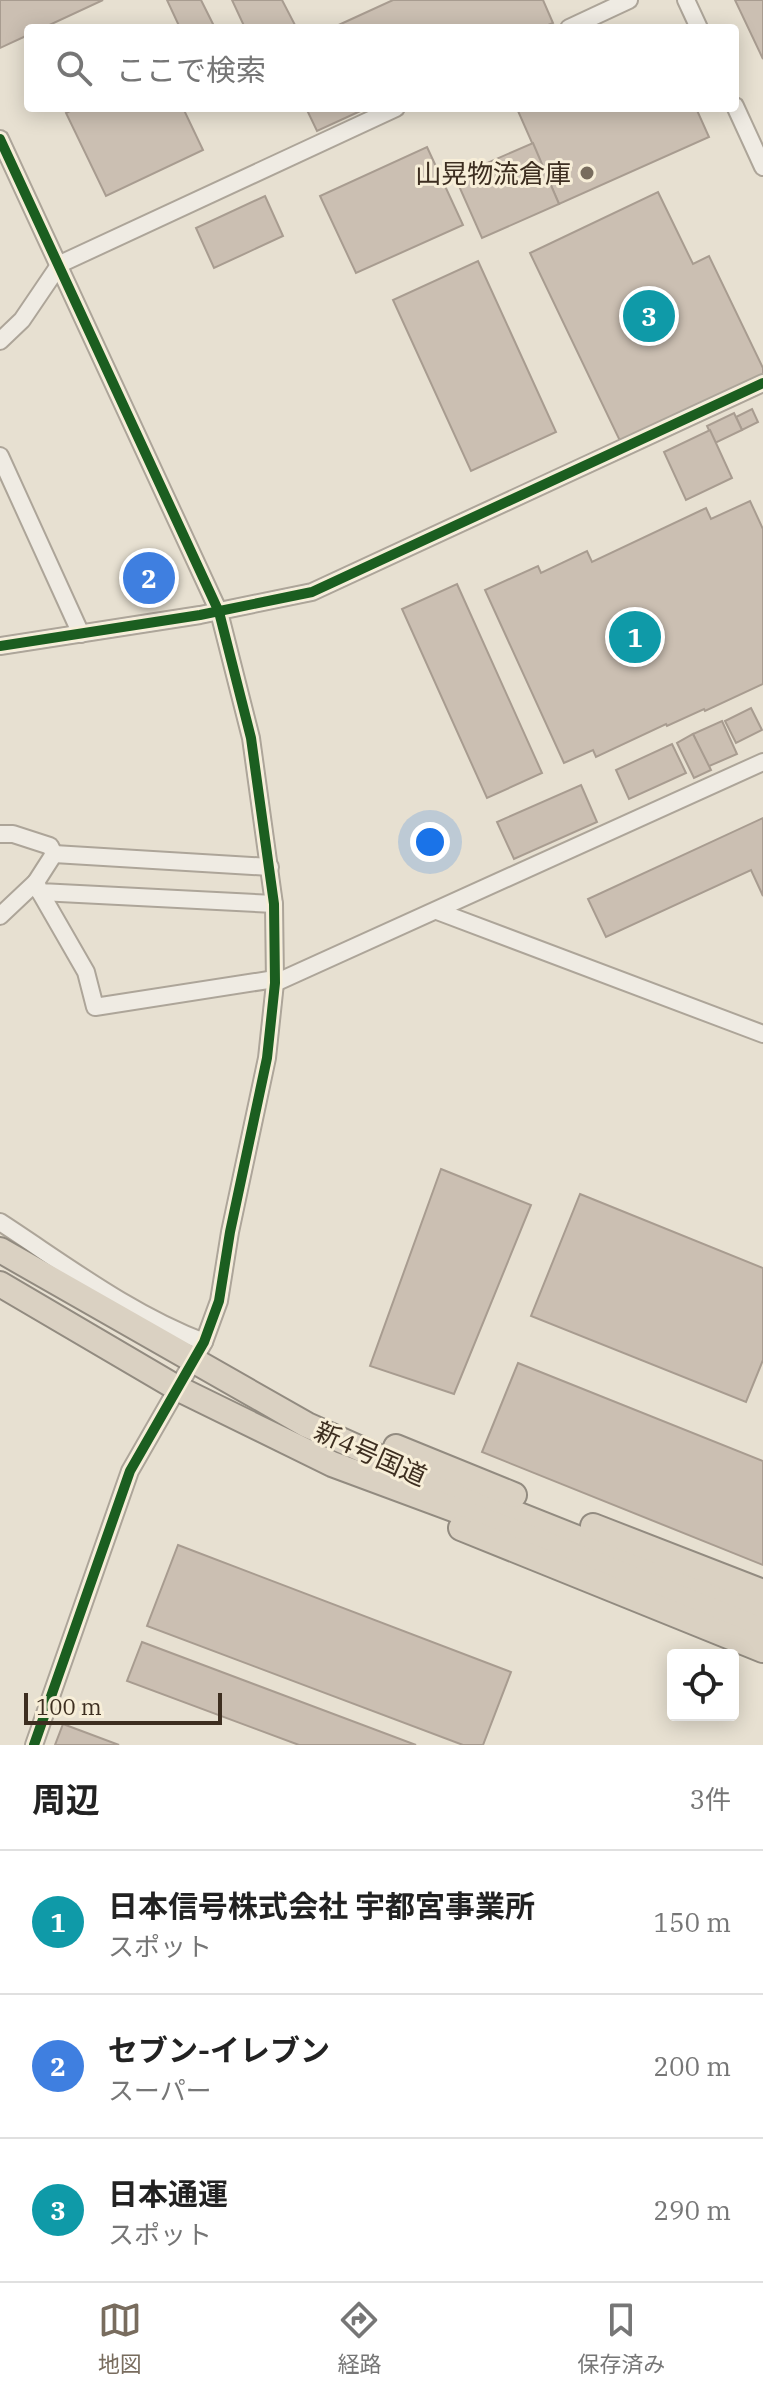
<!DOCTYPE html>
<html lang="ja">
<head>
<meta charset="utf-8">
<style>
  body { margin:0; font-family:"IBM Plex Serif","Noto Sans JP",serif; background:#f2f2f2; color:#222 }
  .controls { position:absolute; right:24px; bottom:24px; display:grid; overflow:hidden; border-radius:8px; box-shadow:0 4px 20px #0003 }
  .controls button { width:72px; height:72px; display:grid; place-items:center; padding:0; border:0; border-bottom:2px solid #e0e0e0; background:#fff; color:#222; font:40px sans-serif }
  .scale { position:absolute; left:24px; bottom:20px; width:198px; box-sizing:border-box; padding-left:8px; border:4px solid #3d2e20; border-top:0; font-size:22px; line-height:28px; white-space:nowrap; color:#3d2e20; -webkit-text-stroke:6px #f7eed8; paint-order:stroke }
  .you { position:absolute; left:430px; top:842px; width:28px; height:28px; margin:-20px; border:6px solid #fff; border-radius:50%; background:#1a73e8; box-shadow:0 0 0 12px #1a73e833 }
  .badge { display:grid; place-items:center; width:52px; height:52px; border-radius:50%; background:#786c5e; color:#fff; font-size:26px; font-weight:700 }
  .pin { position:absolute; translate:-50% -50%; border:4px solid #fff; box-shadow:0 2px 8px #0006 }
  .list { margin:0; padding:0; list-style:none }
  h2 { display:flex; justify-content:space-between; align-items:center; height:104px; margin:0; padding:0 32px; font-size:34px }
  h2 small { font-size:26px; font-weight:400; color:#767676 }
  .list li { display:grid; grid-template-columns:52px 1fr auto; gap:24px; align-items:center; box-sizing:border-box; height:144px; padding:0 32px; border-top:2px solid #e0e0e0 }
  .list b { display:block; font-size:30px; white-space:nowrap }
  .list p { margin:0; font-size:26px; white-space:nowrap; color:#767676 }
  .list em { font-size:26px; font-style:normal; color:#767676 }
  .icon { flex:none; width:44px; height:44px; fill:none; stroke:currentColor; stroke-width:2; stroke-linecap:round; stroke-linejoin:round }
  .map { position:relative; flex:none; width:763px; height:1745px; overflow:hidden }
  .search { position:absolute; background:#fff; box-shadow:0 4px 20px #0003; left:24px; right:24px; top:24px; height:88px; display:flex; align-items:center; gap:20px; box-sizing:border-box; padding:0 28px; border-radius:8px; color:#767676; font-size:30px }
  .sheet { height:536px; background:#fff }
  nav { display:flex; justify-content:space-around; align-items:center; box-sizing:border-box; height:112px; border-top:2px solid #e0e0e0; background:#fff; font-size:22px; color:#767676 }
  nav a { display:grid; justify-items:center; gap:4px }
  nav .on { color:#786c5e }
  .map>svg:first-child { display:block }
</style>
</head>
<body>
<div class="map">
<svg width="763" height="1745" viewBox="0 0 763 1745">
  <rect width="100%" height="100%" fill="#e7e0d1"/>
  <!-- building -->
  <g fill="#cbbfb2" stroke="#a89c90" stroke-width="2">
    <polygon points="0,0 103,0 43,28 28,28 28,35 0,48"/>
    <polygon points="167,0 201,0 215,28 180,28"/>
    <polygon points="232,0 282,0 295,25 289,28 245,28"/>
    <polygon points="393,0 543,0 553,23 541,28 332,28"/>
    <polygon points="735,0 763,0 763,59"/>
    <polygon points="76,108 183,108 203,150 106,196 66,113"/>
    <polygon points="306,108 367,108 317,131"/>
    <polygon points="524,108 696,108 709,137 559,204 518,111"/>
    <polygon points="533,143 559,204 482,238 455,177"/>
    <polygon points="427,147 463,225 356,273 320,196"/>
    <polygon points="658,192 693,264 709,256 763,368 763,375 621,443 530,253"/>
    <polygon points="265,196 283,236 214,268 196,228"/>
    <polygon points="478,261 556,432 471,471 393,300"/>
    <polygon points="752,409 758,422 742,430 736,417"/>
    <polygon points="734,413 742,430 715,443 707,426"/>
    <polygon points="710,430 732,478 686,500 664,452"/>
    <polygon points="750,501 763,529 763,684 705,711 704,709 667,726 666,724 596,757 593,750 564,763 485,590 538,566 541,573 587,551 592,562 706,508 711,519"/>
    <polygon points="150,557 166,589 147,598 131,566"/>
    <polygon points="457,584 542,773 487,798 402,609"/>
    <polygon points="751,708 762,730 736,743 725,721"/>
    <polygon points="722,721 737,754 707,767 693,734"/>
    <polygon points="693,734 711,770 694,778 677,743"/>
    <polygon points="672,744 686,773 629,799 616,770"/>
    <polygon points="581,785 597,822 514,859 497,822"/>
    <polygon points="763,818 763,896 751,870 606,937 588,899"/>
    <polygon points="441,1169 531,1205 454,1394 370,1366"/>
    <polygon points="580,1194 763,1268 763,1360 746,1402 531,1316"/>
    <polygon points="518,1363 763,1461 763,1565 482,1452"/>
    <polygon points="178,1545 511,1672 483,1745 463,1745 147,1626"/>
    <polygon points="142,1642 416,1745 299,1745 127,1681"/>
    <polygon points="63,1724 119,1745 55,1745"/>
  </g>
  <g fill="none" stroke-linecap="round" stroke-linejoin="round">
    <!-- minor casing -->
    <g stroke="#ada599" stroke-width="20">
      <g id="minor">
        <polyline points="686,0 699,28"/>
        <polyline points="569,28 629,0"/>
        <polyline points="735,106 763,167"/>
        <polyline points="0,139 219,612 251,738 274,904 275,983 267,1058 230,1232 219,1301 204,1342 130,1471 34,1745"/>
        <polyline points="0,341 22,320 60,264 396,108"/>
        <polyline points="0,456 81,634"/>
        <polyline points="0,646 200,615 312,592 763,383"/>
        <polyline points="0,834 13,834 50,846 54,854 36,882 40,892 274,904"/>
        <polyline points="54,854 270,867"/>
        <polyline points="40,892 86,972 95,1007 275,979"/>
        <polyline points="437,911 763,1034"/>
        <polyline points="0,916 36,882"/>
        <polyline points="275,983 763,762"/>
        <path d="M0,1222C66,1265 130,1314 204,1342"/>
      </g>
    </g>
    <!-- highway casing -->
    <g stroke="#928b80" stroke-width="28">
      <g id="highway">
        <polyline points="0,1250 307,1425 426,1478 763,1612"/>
        <polyline points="0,1284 177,1388 332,1464 526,1536 763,1631"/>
        <polyline points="396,1447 514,1495"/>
        <polyline points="593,1526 763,1592"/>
        <polyline points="461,1528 763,1650"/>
      </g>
    </g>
    <!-- minor -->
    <use href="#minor" stroke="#efebe3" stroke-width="16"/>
    <!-- highway -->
    <use href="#highway" stroke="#dad1c2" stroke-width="24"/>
    <!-- cycleway casing -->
    <g stroke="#f7eed8" stroke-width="15">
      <g id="cycleway">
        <polyline points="0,139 219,612 251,738 274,904 275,983 267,1058 230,1232 219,1301 204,1342 130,1471 34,1745"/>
        <polyline points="0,646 200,615 312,592 763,383"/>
      </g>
    </g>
    <!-- cycleway -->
    <use href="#cycleway" stroke="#1b5e20" stroke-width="10"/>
  </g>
  <!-- markers -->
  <circle fill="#786c5e" stroke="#f7eed8" stroke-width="3" cx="587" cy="173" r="8"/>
  <g text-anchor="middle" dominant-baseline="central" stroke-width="6" stroke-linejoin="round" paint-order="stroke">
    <!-- poi labels -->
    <g font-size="26" fill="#3d2e20" stroke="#f7eed8" text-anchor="end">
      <text x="571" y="173">山晃物流倉庫</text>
    </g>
    <!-- street labels -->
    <g font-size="26" fill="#3d2e20" stroke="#f7eed8">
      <text transform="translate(371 1453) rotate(24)">新4号国道</text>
    </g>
  </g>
</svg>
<div class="controls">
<button><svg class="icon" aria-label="locate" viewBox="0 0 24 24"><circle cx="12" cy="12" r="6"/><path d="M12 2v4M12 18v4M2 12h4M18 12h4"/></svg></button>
</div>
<div class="scale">100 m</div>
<div class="you"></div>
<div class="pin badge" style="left:635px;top:637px;background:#0f9aa8">1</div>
<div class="pin badge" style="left:149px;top:578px;background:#3f7fe0">2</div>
<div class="pin badge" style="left:649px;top:316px;background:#0f9aa8">3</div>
<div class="search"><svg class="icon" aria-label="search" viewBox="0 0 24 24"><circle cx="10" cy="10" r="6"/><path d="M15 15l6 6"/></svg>ここで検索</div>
</div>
<section class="sheet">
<h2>周辺<small>3件</small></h2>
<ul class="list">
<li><span class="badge" style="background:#0f9aa8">1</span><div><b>日本信号株式会社 宇都宮事業所</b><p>スポット</p></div><em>150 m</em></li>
<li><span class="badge" style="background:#3f7fe0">2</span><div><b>セブン-イレブン</b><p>スーパー</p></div><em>200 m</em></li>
<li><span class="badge" style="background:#0f9aa8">3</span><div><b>日本通運</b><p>スポット</p></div><em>290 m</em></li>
</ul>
</section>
<nav>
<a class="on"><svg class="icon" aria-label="map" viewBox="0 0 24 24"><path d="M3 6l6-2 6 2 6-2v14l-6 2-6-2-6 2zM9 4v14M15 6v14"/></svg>地図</a>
<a><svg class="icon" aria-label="directions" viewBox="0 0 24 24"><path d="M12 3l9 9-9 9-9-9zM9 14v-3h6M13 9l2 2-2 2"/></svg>経路</a>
<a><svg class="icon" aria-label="saved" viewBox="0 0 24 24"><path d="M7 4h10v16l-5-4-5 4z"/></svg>保存済み</a>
</nav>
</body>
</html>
